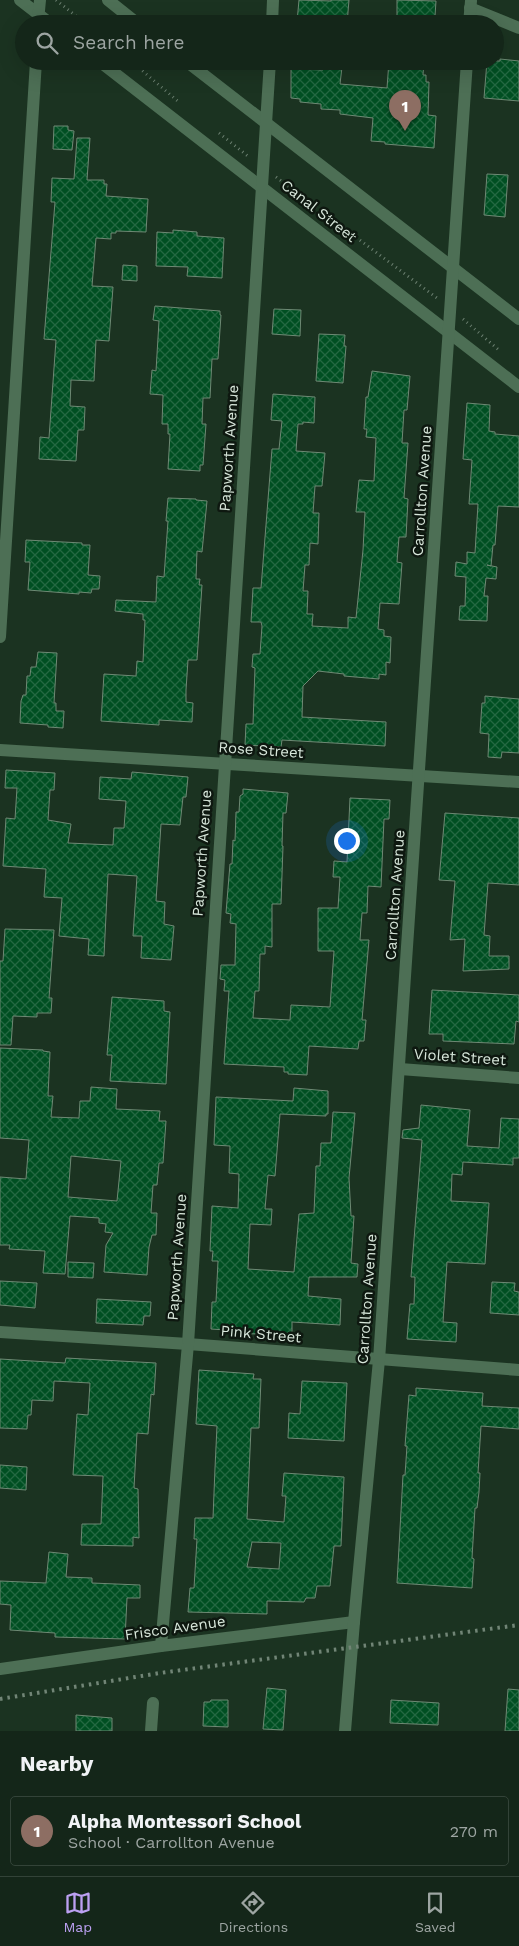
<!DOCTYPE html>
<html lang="en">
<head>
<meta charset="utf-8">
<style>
  body { margin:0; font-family:"Work Sans",sans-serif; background:#1d2e22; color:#f1f3f6 }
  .you { position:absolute; left:346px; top:840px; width:18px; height:18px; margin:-12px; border:4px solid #fff; border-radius:50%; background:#1a73e8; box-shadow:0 0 0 8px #1a73e833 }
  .badge { display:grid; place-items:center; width:32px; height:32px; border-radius:50%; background:#bca0f2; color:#fff; font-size:16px; font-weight:700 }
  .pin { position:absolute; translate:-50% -41px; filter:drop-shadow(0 1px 2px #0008) }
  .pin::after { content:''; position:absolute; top:26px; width:18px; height:15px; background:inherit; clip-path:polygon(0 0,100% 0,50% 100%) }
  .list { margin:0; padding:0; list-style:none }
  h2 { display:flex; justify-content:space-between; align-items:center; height:65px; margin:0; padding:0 20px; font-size:21px }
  h2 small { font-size:16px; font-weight:400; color:#9da5a2 }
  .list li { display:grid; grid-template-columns:32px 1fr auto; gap:15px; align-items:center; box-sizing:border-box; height:70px; margin:0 10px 10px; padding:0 10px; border:1px solid #334338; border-radius:5px }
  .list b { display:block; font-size:19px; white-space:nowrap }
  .list p { margin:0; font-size:16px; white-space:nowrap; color:#9da5a2 }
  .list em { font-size:16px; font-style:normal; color:#9da5a2 }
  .icon { flex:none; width:28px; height:28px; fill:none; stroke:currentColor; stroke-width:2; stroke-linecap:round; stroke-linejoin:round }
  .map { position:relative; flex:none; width:519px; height:1731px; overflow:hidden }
  .search { position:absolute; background:#142619; box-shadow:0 5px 20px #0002; left:15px; right:15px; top:15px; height:55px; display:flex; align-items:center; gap:12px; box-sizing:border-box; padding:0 18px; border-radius:28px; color:#9da5a2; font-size:19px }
  .sheet { height:145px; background:#142619 }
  nav { display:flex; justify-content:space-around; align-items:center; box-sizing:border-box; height:70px; border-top:1px solid #334338; background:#142619; font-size:14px; color:#9da5a2 }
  nav a { display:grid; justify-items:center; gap:2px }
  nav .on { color:#bca0f2 }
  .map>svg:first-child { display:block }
</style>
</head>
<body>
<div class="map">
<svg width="519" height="1731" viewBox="0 0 519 1731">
  <defs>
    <pattern id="building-cross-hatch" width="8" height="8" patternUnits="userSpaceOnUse" patternTransform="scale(1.25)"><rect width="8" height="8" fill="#004f22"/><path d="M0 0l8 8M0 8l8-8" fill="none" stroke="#246842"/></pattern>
  </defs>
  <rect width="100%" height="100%" fill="#1b3321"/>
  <!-- building -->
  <g fill="url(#building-cross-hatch)" stroke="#6e8974" fill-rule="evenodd">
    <polygon points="299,0 331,1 331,0 349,0 347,24 297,22"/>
    <polygon points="397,0 436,1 435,16 432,16 432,21 397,19"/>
    <polygon points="500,59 519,61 519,101 484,98 487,61 500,61"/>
    <polygon points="389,61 424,61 423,75 426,75 426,82 429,82 428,115 436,116 434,148 385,144 385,142 371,141 373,118 340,114 340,110 321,109 321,104 300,102 300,99 291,98 291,69 323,70 323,66 342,67 340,84 387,88"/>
    <polygon points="54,126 68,126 68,130 74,131 72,150 53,149"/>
    <polygon points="77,138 90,138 87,180 104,180 104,184 107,184 106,196 148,199 146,232 116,231 116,233 111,233 111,239 96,238 92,286 113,287 109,341 96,340 94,381 71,380 70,406 85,407 84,430 78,430 76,461 39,459 40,437 49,438 56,340 44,339 55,202 51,202 52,178 74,179"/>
    <polygon points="487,174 508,175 505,217 484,215"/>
    <polygon points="173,230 197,232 197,236 224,238 222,278 187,276 188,267 156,266 157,232 173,233"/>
    <polygon points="123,265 137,266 137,281 122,280"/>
    <polygon points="155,306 220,311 220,315 221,315 218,359 212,359 210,398 203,398 202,424 206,424 203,465 200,465 200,471 168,469 170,434 168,434 168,424 162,424 163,395 150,394 152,370 156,371 159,321 153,320"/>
    <polygon points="274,309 301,310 300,336 272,334"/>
    <polygon points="319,334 345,335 344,346 346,346 343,383 316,381"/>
    <polygon points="372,371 410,376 407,410 404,410 402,443 408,443 404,498 408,499 406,537 399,537 397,562 402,563 399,604 380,603 378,629 384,630 384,636 391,637 390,663 386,662 386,675 379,674 379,679 344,676 344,674 318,671 303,686 302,717 386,722 385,746 282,740 281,747 245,745 246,724 253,724 255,668 252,667 253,654 260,654 262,626 261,622 251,622 253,588 261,588 272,449 279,449 282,421 271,420 273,394 315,397 314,423 303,422 303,424 298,424 296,451 325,453 322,486 315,486 313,513 319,513 318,544 310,543 309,565 305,565 303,591 308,591 307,614 313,614 312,626 348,628 348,617 356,618 363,550 365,512 356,512 359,480 374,481 376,438 366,437 367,429 364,429 366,397 368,397"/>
    <polygon points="467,403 490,405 489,431 495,432 495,434 519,436 519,507 498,506 495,545 493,545 491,566 487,565 497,567 496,579 486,578 484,596 488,596 487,621 459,620 460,606 465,606 466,577 455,576 456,562 467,564 467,552 475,553 478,504 469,504 472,460 463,459"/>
    <polygon points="168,498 196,499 196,500 207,501 202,552 197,551 196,579 200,579 199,585 202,585 197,660 188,660 186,690 186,702 193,703 192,722 159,720 159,725 101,721 104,674 136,676 137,661 143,662 145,620 143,620 143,614 115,611 116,600 156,602 157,576 164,577 168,521 166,521"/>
    <polygon points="26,540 82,543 82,545 90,545 88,575 100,576 99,589 92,589 91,593 79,592 79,594 28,590 30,562 25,562"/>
    <polygon points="38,652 57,653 54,703 56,703 56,711 64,711 63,728 48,727 48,725 20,723 21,701 23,695 26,695 27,676 30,676 31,667 36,667"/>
    <polygon points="485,696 519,699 519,753 502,752 501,758 488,757 489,734 480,733 482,703 485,703"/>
    <polygon points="6,770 55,773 54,790 50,790 48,820 71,824 68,843 113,845 114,828 124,828 126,801 99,799 100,777 131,779 132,772 188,777 186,797 183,797 180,825 161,824 156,901 165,902 164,924 174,926 171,960 141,958 142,936 133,936 137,876 108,874 104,956 88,955 89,939 59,936 62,898 44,897 46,869 3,866 6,818 15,819 17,788 5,788"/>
    <polygon points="243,789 288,793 286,813 283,813 282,846 283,846 281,904 272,904 272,947 265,946 265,954 260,954 259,991 255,991 253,1018 290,1020 291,1005 330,1007 334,951 318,951 318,908 338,908 340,877 333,877 334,861 347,862 350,798 390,800 389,819 384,819 381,887 368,886 367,913 362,913 360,940 369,940 362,1020 366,1020 364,1041 359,1041 358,1049 309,1046 307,1075 288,1074 288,1072 284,1072 284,1067 224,1064 229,991 224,991 225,980 220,979 221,965 235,965 236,924 230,923 231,914 226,913 230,864 232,864 233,840 235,841 236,812 239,812 240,796 243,794"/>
    <polygon points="445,813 519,818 519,885 488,883 484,935 490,936 489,956 509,956 509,969 463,971 465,939 450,940 455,881 439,880"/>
    <polygon points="5,929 54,930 49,998 52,998 51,1013 37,1013 37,1017 13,1016 11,1045 0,1045 0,961 3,961"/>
    <polygon points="432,990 519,995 519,1022 516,1021 514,1044 443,1041 443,1034 429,1034"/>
    <polygon points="112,997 164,1001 164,1011 170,1012 166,1084 110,1081 112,1055 107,1055"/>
    <path d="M0,1048L43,1050V1051L50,1052L48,1096H53L51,1117L79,1118L80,1101H90L91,1087L117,1089L116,1109L160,1111L159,1121H166L163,1163H159L157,1185H153L151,1213H157L156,1235H152L149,1247L147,1275L104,1272L106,1245L113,1233L105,1232L106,1224L99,1223V1218L70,1216L65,1274L43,1273L45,1251L9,1249L10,1245H0V1177L26,1179L29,1140L0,1138ZM71,1156L121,1161L117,1201L68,1197Z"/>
    <polygon points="294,1088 328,1091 328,1114 326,1114 326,1116 280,1114 275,1176 268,1175 265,1209 272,1209 271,1225 250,1224 248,1269 294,1272 299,1214 314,1213 316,1166 320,1166 321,1143 331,1143 333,1112 355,1113 349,1178 351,1216 354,1216 351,1263 358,1264 357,1277 309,1277 308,1296 341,1299 340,1325 292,1322 292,1335 225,1333 226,1330 211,1329 212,1302 216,1302 218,1261 212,1261 213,1251 210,1251 212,1206 238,1208 239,1174 229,1173 230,1146 214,1145 216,1097 293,1101"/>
    <polygon points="421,1105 470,1110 467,1146 499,1148 501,1118 519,1119 519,1158 513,1158 513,1165 463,1162 462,1175 452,1174 451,1201 489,1203 485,1264 447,1262 443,1322 457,1323 456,1342 407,1339 410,1304 414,1304 415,1277 411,1277 422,1140 402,1138 403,1130 419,1128"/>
    <polygon points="68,1262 94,1263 93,1278 68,1277"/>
    <polygon points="0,1281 37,1283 35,1308 0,1305"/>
    <polygon points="492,1282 515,1283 514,1291 519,1292 519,1315 490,1313"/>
    <polygon points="97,1299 151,1302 150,1316 144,1316 143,1325 96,1323"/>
    <polygon points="66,1358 156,1363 154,1395 151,1394 148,1434 137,1433 134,1488 138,1489 139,1538 133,1537 133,1546 81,1545 82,1524 101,1524 103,1476 73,1475 77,1414 88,1415 90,1383 54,1381 53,1401 32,1400 31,1415 28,1415 27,1429 0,1428 0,1359 65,1363"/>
    <path d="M199,1370L254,1374L253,1379H261L259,1428H251L247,1519L284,1522L286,1496H282L284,1473L344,1477L341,1546H334L330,1586H317L315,1598H306L304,1602L267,1601V1614L188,1612L190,1588H194L197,1539H194L195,1518H213L215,1468L217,1426L196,1424ZM252,1542L281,1543L279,1569L247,1567Z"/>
    <polygon points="302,1381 347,1383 344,1441 288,1438 289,1413 300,1414"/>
    <polygon points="416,1388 483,1393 482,1406 519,1408 519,1429 481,1426 478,1473 480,1473 479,1492 477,1508 475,1508 472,1558 474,1559 472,1588 397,1583 403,1475 405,1475 407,1446 405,1446 409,1395 416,1396"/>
    <polygon points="0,1465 27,1467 26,1490 0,1488"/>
    <polygon points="49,1552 68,1554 66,1577 92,1578 92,1583 140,1585 140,1598 127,1598 125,1639 55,1637 55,1633 10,1630 11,1605 0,1604 0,1581 46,1583"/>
    <polygon points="267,1688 286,1690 283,1730 263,1729"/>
    <polygon points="508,1689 519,1690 519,1731 505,1731"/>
    <polygon points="211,1700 228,1700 228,1727 203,1726 204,1702 210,1702"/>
    <polygon points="391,1700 439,1703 438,1725 390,1723"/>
    <polygon points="76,1715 112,1718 112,1731 76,1731"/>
  </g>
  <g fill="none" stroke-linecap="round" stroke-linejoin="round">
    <!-- path -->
    <g stroke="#6d8172" stroke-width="3" stroke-dasharray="1 4" stroke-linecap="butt">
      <polyline points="56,0 86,24"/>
      <polyline points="131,61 180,103"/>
      <polyline points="219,133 249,157"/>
      <polyline points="276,177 437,298"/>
      <polyline points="463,319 500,351"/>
    </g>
    <!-- street -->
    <g stroke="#4d6f55" stroke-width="12">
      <polyline points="20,0 51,24"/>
      <polyline points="108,0 138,24"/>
      <polyline points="470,8 519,28"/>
      <polyline points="38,21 40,0"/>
      <polyline points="272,24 273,0"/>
      <polyline points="469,24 471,1"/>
      <polyline points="99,61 519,387"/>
      <polyline points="186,61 519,319"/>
      <polyline points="0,637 36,61"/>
      <polyline points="0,750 519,782"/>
      <polyline points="400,1069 519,1078"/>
      <polyline points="0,1332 188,1344 519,1370"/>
      <polyline points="161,1646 188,1344 270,61"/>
      <polyline points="0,1669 161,1646 354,1622"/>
      <polyline points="151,1731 153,1703"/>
      <polyline points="345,1731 354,1622 379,1360 467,61"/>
    </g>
    <!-- rail -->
    <polyline stroke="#718576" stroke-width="4" stroke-dasharray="2.5 5" stroke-linecap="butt" points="0,1699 160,1673 519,1625"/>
  </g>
  <g text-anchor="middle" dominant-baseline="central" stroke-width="5" stroke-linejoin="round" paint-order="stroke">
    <!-- street labels -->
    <g font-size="15" fill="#d7e6da" stroke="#0e1810">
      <text transform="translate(319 211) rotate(38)">Canal Street</text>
      <text transform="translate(229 448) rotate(-86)">Papworth Avenue</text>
      <text transform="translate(422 491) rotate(-86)">Carrollton Avenue</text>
      <text transform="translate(261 750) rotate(4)">Rose Street</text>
      <text transform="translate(202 853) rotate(-86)">Papworth Avenue</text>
      <text transform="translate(395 895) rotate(-86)">Carrollton Avenue</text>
      <text transform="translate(460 1057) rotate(4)">Violet Street</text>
      <text transform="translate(177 1257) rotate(-86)">Papworth Avenue</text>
      <text transform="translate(367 1299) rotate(-86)">Carrollton Avenue</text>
      <text transform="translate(261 1334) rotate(5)">Pink Street</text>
      <text transform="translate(175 1628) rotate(-8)">Frisco Avenue</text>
    </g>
  </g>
</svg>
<div class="you"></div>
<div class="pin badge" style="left:405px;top:131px;background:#8d6e63">1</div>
<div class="search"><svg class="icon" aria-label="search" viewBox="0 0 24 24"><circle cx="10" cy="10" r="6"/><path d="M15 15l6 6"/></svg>Search here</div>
</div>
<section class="sheet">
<h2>Nearby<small></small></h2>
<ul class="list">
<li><span class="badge" style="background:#8d6e63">1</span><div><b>Alpha Montessori School</b><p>School · Carrollton Avenue</p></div><em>270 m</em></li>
</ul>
</section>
<nav>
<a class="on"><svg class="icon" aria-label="map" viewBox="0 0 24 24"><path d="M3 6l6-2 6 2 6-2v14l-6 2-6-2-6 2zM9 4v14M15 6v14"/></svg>Map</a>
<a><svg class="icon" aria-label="directions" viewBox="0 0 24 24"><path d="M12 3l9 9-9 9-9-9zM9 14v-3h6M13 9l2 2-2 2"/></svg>Directions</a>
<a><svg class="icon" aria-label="saved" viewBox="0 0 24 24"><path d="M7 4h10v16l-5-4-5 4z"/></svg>Saved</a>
</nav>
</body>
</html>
